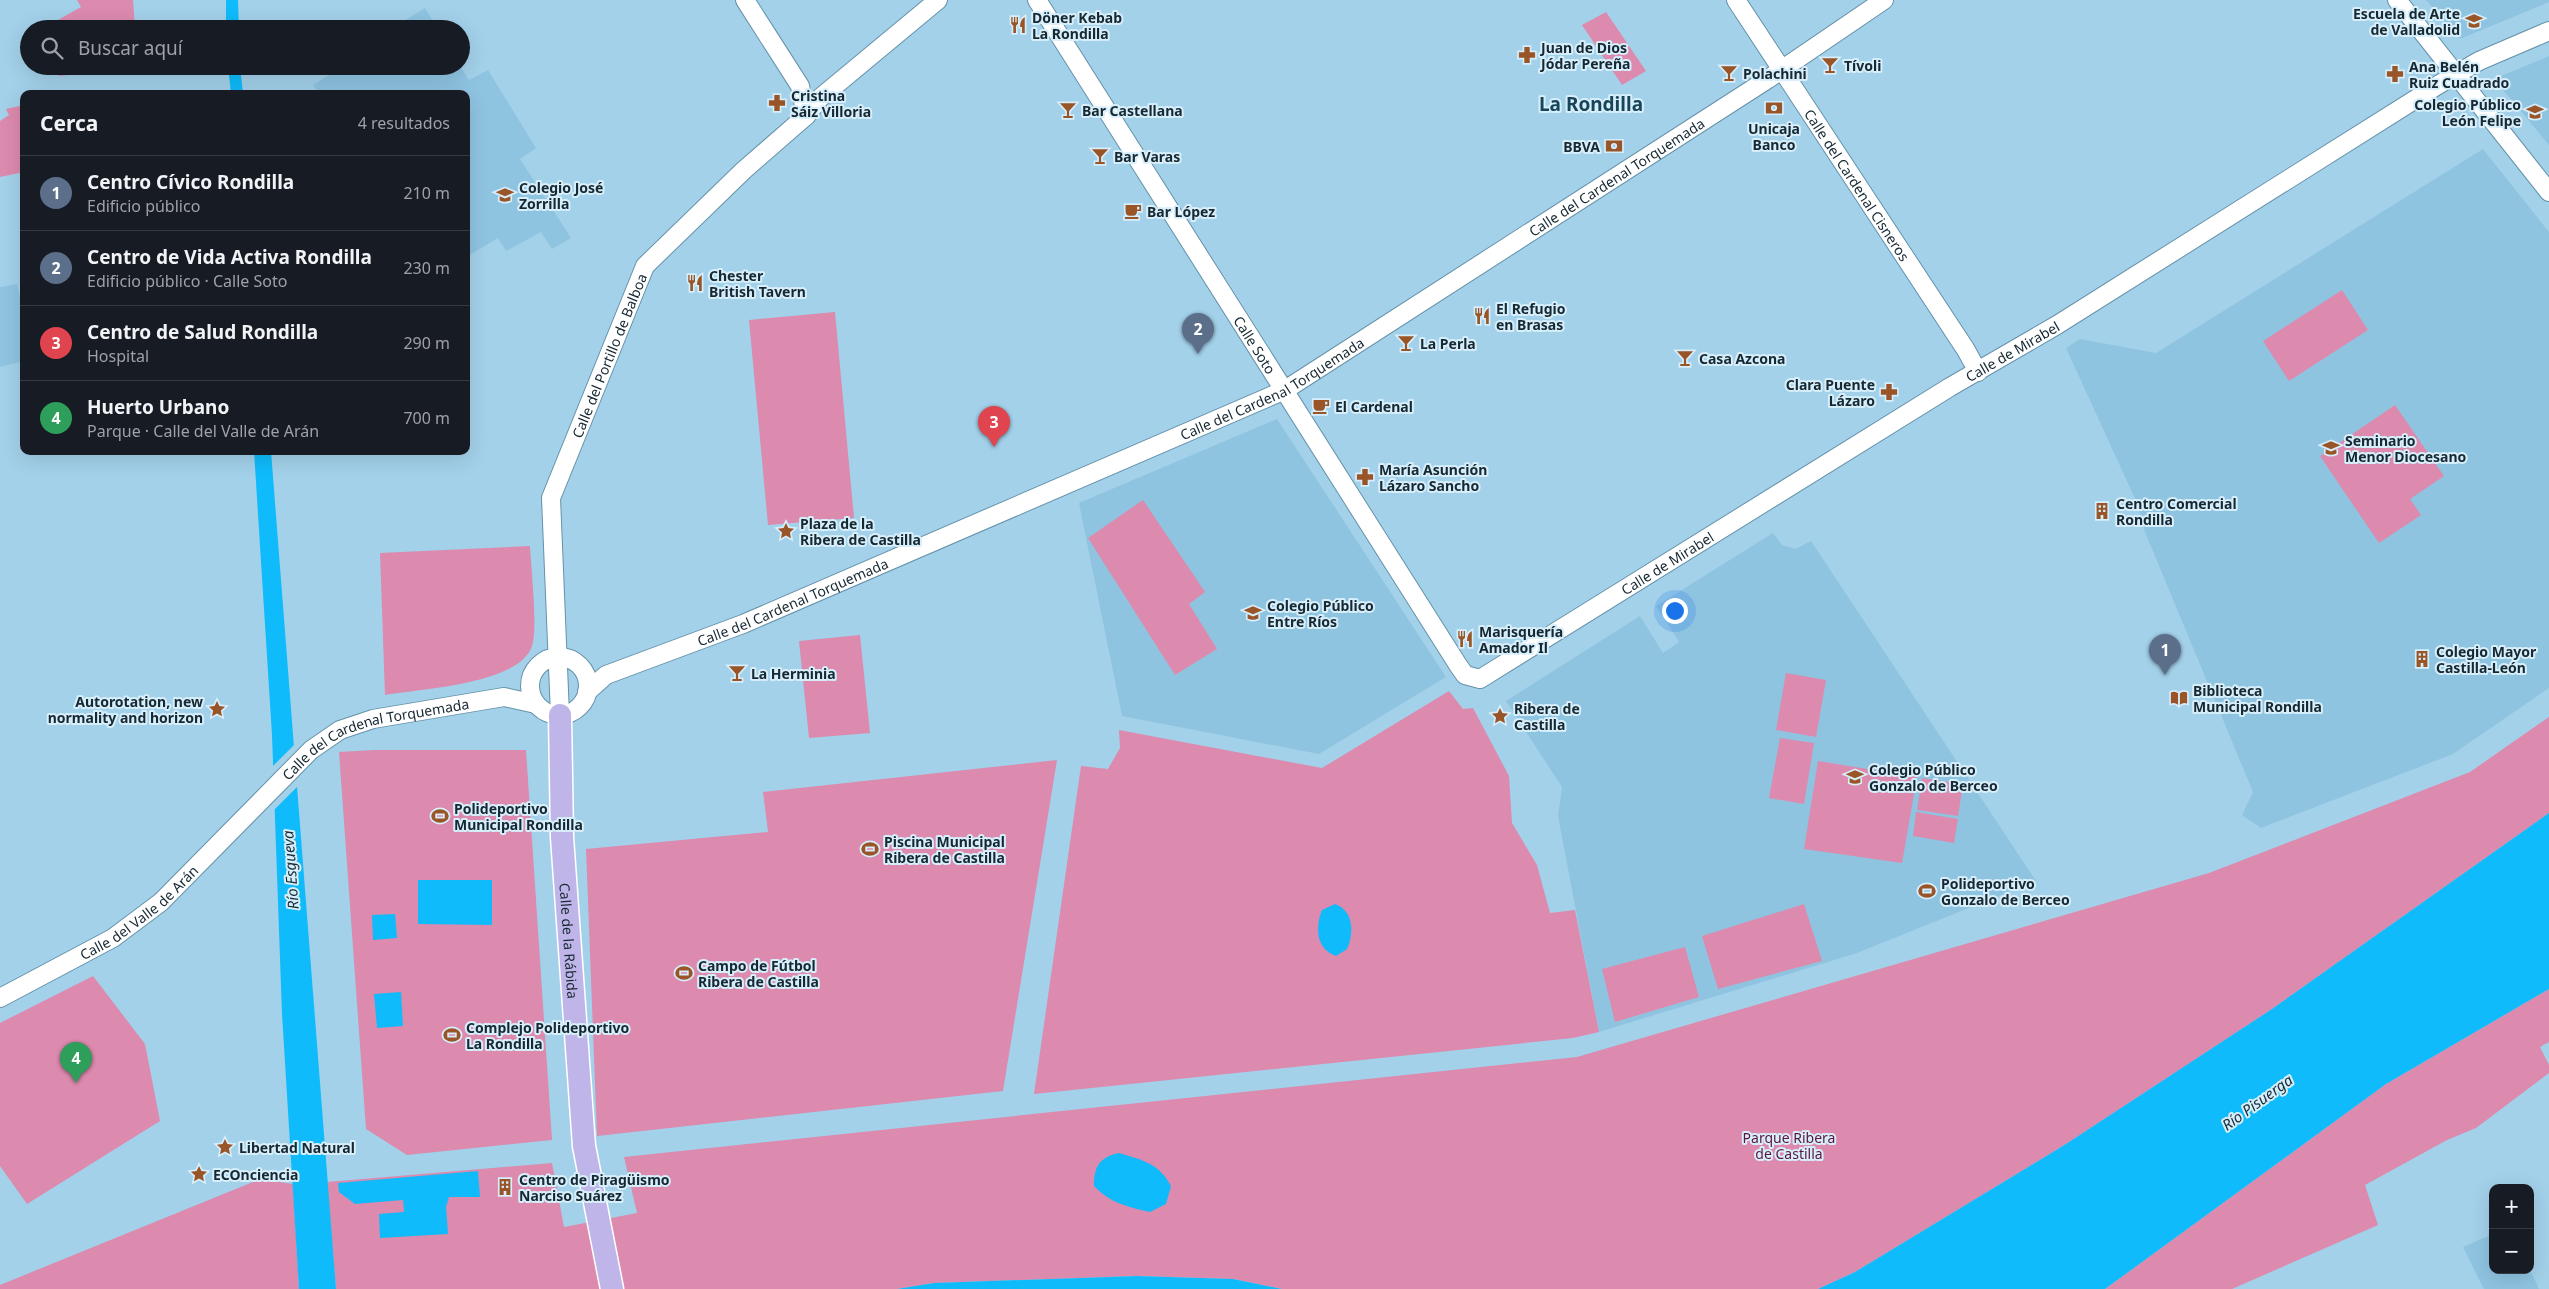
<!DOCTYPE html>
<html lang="es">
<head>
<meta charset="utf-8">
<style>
  body { margin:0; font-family:"Noto Sans",sans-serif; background:#20242c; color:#f1f3f6 }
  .controls { position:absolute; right:15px; bottom:15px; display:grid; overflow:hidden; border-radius:10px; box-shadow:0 5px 20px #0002 }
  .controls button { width:45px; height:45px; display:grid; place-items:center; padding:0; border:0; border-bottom:1px solid #363941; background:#171b24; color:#f1f3f6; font:25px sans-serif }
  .you { position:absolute; left:1674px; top:610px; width:18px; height:18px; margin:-12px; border:4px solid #fff; border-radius:50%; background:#1a73e8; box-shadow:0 0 0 8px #1a73e833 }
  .badge { display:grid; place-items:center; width:32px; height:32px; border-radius:50%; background:#1a73e8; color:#fff; font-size:16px; font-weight:700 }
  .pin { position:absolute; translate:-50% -41px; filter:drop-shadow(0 1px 2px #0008) }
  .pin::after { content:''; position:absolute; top:26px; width:18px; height:15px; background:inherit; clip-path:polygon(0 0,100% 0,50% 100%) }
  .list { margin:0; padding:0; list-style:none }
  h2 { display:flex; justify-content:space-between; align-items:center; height:65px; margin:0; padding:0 20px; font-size:21px }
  h2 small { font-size:16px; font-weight:400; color:#9ea1a6 }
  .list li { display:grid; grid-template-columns:32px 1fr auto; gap:15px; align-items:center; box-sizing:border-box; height:75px; padding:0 20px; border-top:1px solid #363941 }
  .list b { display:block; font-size:19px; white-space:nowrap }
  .list p { margin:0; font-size:16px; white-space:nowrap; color:#9ea1a6 }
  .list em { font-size:16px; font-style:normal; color:#9ea1a6 }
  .icon { flex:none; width:28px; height:28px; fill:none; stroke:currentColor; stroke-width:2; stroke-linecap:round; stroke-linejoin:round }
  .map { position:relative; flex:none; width:2549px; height:1289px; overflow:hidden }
  .search { position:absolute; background:#171b24; box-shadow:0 5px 20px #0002; left:20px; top:20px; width:450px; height:55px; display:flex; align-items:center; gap:12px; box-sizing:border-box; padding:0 18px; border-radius:28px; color:#9ea1a6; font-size:19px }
  .panel { position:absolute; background:#171b24; box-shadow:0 5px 20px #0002; left:20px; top:90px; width:450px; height:365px; border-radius:10px }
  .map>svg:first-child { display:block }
</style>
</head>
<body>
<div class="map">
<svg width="2549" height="1289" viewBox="0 0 2549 1289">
  <rect width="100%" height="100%" fill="#a3d1ea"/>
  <!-- built -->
  <g fill="#8fc4e1">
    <polygon points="2426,0 2549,0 2549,2 2460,39"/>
    <polygon points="425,8 438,29 391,29"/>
    <polygon points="2549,56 2549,145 2494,79"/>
    <polygon points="343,66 460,66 469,80 488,70 536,148 520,159 571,238 552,249 541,232 506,251 498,238 466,257 466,94 319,94 313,85"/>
    <polygon points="2483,149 2549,232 2549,688 2453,754 2261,828 2242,815 2253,792 2145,532 2137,503 2066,348 2080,339 2156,353"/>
    <polygon points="17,284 24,318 24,361 0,367 0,287"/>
    <polygon points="1277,419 1446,677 1319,754 1122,716 1079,503"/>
    <polygon points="1773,533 1782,545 1795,549 1811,541 2036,881 1857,953 1599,1032 1558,816 1562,787 1506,701 1640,616 1663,653 1679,642 1656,606"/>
    <polygon points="2493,1234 2493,1270 2530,1270 2539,1289 2484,1289 2463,1247"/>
  </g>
  <!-- green -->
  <g fill="#dc8aae">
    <polygon points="77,0 133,0 135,29 42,29 81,7"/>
    <polygon points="1606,12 1646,71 1622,85 1582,25"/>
    <polygon points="54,66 139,66 139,67 59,76"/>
    <polygon points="24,105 24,172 0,177 0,121 9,115 6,109"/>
    <polygon points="2342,290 2368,330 2289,381 2263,341"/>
    <polygon points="835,312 854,518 768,525 749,320"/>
    <polygon points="2395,405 2444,476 2410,499 2421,515 2379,543 2320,456"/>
    <polygon points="1143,500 1205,592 1189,604 1217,649 1175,675 1088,538"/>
    <path d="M530,546C531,568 538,628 532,646C520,684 421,689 385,695L380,553Z"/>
    <polygon points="860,635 870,733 809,738 799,641"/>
    <polygon points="1786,673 1826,680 1816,737 1776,730"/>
    <polygon points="1449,691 1463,709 1473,708 1509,776 1512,823 1537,865 1550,913 1575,910 1599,1032 1573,1038 1034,1094 1081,766 1108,769 1120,748 1119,730 1322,768"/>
    <polygon points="2549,717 2549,813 2272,1009 2066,1144 1855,1272 1818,1289 1282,1289 1233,1279 1137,1276 934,1283 897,1289 336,1289 327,1182 552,1163 564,1227 637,1213 624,1157 1577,1057 2209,873 2470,772"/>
    <polygon points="1780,738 1814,743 1804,804 1769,798"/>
    <polygon points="374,750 526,750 552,1140 407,1155 366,1129 339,752"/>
    <polygon points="1057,760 1003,1091 597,1136 586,849 768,832 763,792"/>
    <polygon points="1818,761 1917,777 1902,863 1804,849"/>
    <polygon points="1922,778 1963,784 1958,816 1917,810"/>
    <polygon points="1916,812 1958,819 1954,843 1913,836"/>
    <polygon points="1804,904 1822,961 1718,989 1702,936"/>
    <polygon points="1685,947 1699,997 1615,1022 1602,969"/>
    <polygon points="93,976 145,1044 160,1121 27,1204 0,1166 0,1023"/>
    <polygon points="2549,989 2549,1042 2540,1047 2549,1065 2549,1073 2476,1128 2447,1140 2365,1185 2378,1225 2232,1289 2105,1289 2386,1084"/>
    <polygon points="260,1179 293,1184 299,1289 0,1289 0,1285"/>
  </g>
  <!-- water -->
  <g fill="#0fbbfa">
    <polygon points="226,0 238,0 239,29 226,29"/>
    <polygon points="228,66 240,66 243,94 231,94"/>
    <polygon points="254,451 271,451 336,1289 299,1289 282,1014 272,735"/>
    <polygon points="2549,813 2549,989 2386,1084 2105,1289 1818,1289 1855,1272 2066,1144 2272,1009"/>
    <polygon points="418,880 492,880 492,925 418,924"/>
    <path d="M1335,904C1354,911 1354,933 1347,949L1336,956C1316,949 1315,928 1322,910Z"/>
    <polygon points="395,914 397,938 373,940 372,915"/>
    <polygon points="401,992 403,1026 377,1028 374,994"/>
    <path d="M1119,1153C1142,1160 1159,1163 1171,1186L1166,1204L1150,1212C1128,1207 1110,1203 1094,1186C1094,1166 1100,1157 1119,1153Z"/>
    <polygon points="478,1171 480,1197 449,1197 446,1207 448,1234 380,1238 379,1214 404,1212 403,1200 355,1204 339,1192 338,1183"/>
    <polygon points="1137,1276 1233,1279 1282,1289 897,1289 934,1283"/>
  </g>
  <!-- pier -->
  <polygon fill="#a3d1ea" points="295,744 298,786 272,812 270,769"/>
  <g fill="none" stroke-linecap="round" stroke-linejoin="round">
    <!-- minor casing -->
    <g stroke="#6592a9" stroke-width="20">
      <g id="minor">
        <polyline points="745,0 800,86 806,116"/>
        <path id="s1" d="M1037,0L1458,665L1465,675L1480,679L1950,387L2057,325L2438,85L2479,61L2549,31"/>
        <path id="s2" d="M1736,0L1966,350L1978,372"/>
        <polyline points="2397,0 2549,192"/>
        <circle cx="559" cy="686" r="29"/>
        <path id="s3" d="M587,692L606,675L743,624L1285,390L1768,79L1884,0"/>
        <path id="s4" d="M560,715L551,498L645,266L744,170L806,116L820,98L938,0"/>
        <path id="s5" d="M0,998L113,938L161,902L311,750L340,730L373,719L504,697L536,704"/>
      </g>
    </g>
    <!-- major casing -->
    <g stroke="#fff" stroke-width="25">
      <g id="major">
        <path id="s6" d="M560,715L562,837L584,1146L612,1289"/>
      </g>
    </g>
    <!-- minor -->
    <use href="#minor" stroke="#fff" stroke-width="18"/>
    <!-- major -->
    <use href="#major" stroke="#c0b5e9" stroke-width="22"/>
  </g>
  <!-- icons -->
  <defs>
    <g id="university-bare" transform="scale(1.35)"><path d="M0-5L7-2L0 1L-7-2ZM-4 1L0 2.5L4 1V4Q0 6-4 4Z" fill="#995527" stroke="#d7eefb" stroke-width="2.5" paint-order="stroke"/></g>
    <g id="restaurant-bare" transform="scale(1.35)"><path d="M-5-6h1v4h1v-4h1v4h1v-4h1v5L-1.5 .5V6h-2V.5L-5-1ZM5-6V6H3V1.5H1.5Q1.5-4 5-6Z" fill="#995527" stroke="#d7eefb" stroke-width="2.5" paint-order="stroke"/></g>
    <g id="pharmacy-bare" transform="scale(1.35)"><path d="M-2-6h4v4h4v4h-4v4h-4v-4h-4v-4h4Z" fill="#995527" stroke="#d7eefb" stroke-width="2.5" paint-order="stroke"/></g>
    <g id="bar-bare" transform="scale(1.35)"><path d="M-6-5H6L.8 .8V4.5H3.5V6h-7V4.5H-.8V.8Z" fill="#995527" stroke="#d7eefb" stroke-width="2.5" paint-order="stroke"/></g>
    <g id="bank-bare" transform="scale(1.35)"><path d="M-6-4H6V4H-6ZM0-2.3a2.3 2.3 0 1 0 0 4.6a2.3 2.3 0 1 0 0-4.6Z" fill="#995527" stroke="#d7eefb" stroke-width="2.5" paint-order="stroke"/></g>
    <g id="school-bare" transform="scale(1.35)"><path d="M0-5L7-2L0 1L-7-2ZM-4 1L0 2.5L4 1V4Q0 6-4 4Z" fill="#995527" stroke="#d7eefb" stroke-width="2.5" paint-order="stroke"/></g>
    <g id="cafe-bare" transform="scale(1.35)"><path d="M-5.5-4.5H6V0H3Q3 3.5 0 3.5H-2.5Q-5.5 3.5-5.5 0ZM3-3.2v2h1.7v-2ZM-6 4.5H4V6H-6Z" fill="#995527" stroke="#d7eefb" stroke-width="2.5" paint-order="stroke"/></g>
    <g id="building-bare" transform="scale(1.35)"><path d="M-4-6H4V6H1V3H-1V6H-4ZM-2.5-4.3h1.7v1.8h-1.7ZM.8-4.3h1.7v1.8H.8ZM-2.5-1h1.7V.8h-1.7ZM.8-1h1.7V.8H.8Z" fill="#995527" stroke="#d7eefb" stroke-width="2.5" paint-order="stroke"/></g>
    <g id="sight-bare" transform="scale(1.35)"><path d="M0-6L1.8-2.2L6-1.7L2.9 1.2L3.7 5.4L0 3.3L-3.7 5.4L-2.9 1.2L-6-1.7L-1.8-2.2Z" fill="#995527" stroke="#d7eefb" stroke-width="2.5" paint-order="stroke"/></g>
    <g id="library-bare" transform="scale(1.35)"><path d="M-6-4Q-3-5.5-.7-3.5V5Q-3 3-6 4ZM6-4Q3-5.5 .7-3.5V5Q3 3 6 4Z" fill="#995527" stroke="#d7eefb" stroke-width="2.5" paint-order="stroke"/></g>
    <g id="stadium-bare" transform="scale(1.35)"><path d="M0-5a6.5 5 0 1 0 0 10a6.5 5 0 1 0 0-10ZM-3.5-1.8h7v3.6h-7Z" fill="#995527" stroke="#d7eefb" stroke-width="2.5" paint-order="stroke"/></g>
  </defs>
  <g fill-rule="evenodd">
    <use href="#university-bare" x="2474" y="21"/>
    <use href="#restaurant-bare" x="1018" y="25"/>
    <use href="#pharmacy-bare" x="1527" y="55"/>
    <use href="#bar-bare" x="1830" y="65"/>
    <use href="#bar-bare" x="1729" y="73"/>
    <use href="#pharmacy-bare" x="2395" y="74"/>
    <use href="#pharmacy-bare" x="777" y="103"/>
    <use href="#bank-bare" x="1774" y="108"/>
    <use href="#bar-bare" x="1068" y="110"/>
    <use href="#school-bare" x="2535" y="112"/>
    <use href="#bank-bare" x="1614" y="146"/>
    <use href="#bar-bare" x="1100" y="156"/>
    <use href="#school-bare" x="505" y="195"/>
    <use href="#cafe-bare" x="1133" y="211"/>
    <use href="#restaurant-bare" x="695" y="283"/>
    <use href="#restaurant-bare" x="1482" y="316"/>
    <use href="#bar-bare" x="1406" y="343"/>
    <use href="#bar-bare" x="1685" y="358"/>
    <use href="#pharmacy-bare" x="1889" y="392"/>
    <use href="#cafe-bare" x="1321" y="406"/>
    <use href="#school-bare" x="2331" y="448"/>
    <use href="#pharmacy-bare" x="1365" y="477"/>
    <use href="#building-bare" x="2102" y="511"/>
    <use href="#sight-bare" x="786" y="531"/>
    <use href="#school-bare" x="1253" y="613"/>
    <use href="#restaurant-bare" x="1465" y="639"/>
    <use href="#building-bare" x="2422" y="659"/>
    <use href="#bar-bare" x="737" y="673"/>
    <use href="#library-bare" x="2179" y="698"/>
    <use href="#sight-bare" x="217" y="709"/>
    <use href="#sight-bare" x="1500" y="716"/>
    <use href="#school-bare" x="1855" y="777"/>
    <use href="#stadium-bare" x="440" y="816"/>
    <use href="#stadium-bare" x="870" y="849"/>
    <use href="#stadium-bare" x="1927" y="891"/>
    <use href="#stadium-bare" x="684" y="973"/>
    <use href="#stadium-bare" x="452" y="1035"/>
    <use href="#sight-bare" x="225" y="1147"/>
    <use href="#sight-bare" x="199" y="1174"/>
    <use href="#building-bare" x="505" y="1187"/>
  </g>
  <g text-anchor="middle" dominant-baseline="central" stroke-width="4" stroke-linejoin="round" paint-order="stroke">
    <!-- poi labels -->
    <g font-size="14" font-weight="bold" fill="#162832" stroke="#d7eefb" text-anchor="start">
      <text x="2460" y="13" text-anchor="end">Escuela de Arte<tspan x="2460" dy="16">de Valladolid</tspan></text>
      <text x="1032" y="17">Döner Kebab<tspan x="1032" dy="16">La Rondilla</tspan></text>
      <text x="1541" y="47">Juan de Dios<tspan x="1541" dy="16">Jódar Pereña</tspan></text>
      <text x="1844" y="65">Tívoli</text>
      <text x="2409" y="66">Ana Belén<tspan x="2409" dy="16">Ruiz Cuadrado</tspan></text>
      <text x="1743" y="73">Polachini</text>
      <text x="791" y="95">Cristina<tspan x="791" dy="16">Sáiz Villoria</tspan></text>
      <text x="2521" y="104" text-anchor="end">Colegio Público<tspan x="2521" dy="16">León Felipe</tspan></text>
      <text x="1082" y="110">Bar Castellana</text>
      <text x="1774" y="128" text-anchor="middle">Unicaja<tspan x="1774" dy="16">Banco</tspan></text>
      <text x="1600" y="146" text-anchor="end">BBVA</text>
      <text x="1114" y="156">Bar Varas</text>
      <text x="519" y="187">Colegio José<tspan x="519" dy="16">Zorrilla</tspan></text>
      <text x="1147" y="211">Bar López</text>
      <text x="709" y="275">Chester<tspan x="709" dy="16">British Tavern</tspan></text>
      <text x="1496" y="308">El Refugio<tspan x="1496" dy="16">en Brasas</tspan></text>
      <text x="1420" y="343">La Perla</text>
      <text x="1699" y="358">Casa Azcona</text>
      <text x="1875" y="384" text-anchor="end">Clara Puente<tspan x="1875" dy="16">Lázaro</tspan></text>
      <text x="1335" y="406">El Cardenal</text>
      <text x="2345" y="440">Seminario<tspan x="2345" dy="16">Menor Diocesano</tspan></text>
      <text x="1379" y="469">María Asunción<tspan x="1379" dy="16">Lázaro Sancho</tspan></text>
      <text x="2116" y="503">Centro Comercial<tspan x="2116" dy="16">Rondilla</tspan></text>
      <text x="800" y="523">Plaza de la<tspan x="800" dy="16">Ribera de Castilla</tspan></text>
      <text x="1267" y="605">Colegio Público<tspan x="1267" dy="16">Entre Ríos</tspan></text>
      <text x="1479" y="631">Marisquería<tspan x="1479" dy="16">Amador Il</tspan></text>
      <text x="2436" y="651">Colegio Mayor<tspan x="2436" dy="16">Castilla-León</tspan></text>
      <text x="751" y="673">La Herminia</text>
      <text x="2193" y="690">Biblioteca<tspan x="2193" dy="16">Municipal Rondilla</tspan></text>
      <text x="203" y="701" text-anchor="end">Autorotation, new<tspan x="203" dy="16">normality and horizon</tspan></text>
      <text x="1514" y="708">Ribera de<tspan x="1514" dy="16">Castilla</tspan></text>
      <text x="1869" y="769">Colegio Público<tspan x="1869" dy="16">Gonzalo de Berceo</tspan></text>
      <text x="454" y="808">Polideportivo<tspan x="454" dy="16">Municipal Rondilla</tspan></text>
      <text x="884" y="841">Piscina Municipal<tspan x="884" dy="16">Ribera de Castilla</tspan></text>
      <text x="1941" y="883">Polideportivo<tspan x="1941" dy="16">Gonzalo de Berceo</tspan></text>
      <text x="698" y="965">Campo de Fútbol<tspan x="698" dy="16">Ribera de Castilla</tspan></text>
      <text x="466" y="1027">Complejo Polideportivo<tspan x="466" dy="16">La Rondilla</tspan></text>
      <text x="239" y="1147">Libertad Natural</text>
      <text x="213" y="1174">ECOnciencia</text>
      <text x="519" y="1179">Centro de Piragüismo<tspan x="519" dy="16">Narciso Suárez</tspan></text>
    </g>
    <!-- street labels -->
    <g font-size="14" fill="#162832" stroke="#d7eefb">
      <text stroke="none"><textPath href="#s3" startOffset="1156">Calle del Cardenal Torquemada</textPath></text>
      <text stroke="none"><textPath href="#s2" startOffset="221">Calle del Cardenal Cisneros</textPath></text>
      <text stroke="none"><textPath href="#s1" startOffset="408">Calle Soto</textPath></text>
      <text stroke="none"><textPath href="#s1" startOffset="1440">Calle de Mirabel</textPath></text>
      <text stroke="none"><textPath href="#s4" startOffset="371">Calle del Portillo de Balboa</textPath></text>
      <text stroke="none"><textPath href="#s3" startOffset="751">Calle del Cardenal Torquemada</textPath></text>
      <text stroke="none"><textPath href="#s1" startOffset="1035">Calle de Mirabel</textPath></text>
      <text stroke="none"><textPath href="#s3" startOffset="226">Calle del Cardenal Torquemada</textPath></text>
      <text stroke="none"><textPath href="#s5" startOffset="466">Calle del Cardenal Torquemada</textPath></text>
      <text stroke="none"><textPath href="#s5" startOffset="164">Calle del Valle de Arán</textPath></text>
      <text stroke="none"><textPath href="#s6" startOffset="226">Calle de la Rábida</textPath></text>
    </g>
    <!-- park labels -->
    <g font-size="14" fill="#5c163b" stroke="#d7eefb">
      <text x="1789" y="1137">Parque Ribera<tspan x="1789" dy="16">de Castilla</tspan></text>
    </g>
    <!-- water labels -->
    <g font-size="15" font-style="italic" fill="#172e39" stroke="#d7eefb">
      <text transform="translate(290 870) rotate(-94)">Río Esgueva</text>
      <text transform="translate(2257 1102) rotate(-36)">Río Pisuerga</text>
    </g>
    <!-- district labels -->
    <g font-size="19" font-weight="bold" fill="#184459" stroke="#d7eefb">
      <text x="1591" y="104">La Rondilla</text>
    </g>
  </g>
</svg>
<div class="controls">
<button>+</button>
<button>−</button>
</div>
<div class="you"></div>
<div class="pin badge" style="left:2165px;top:675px;background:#5c6f8a">1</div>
<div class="pin badge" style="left:1198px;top:354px;background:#5c6f8a">2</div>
<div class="pin badge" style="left:994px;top:447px;background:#e0444e">3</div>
<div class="pin badge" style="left:76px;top:1083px;background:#2e9e5b">4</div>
<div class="search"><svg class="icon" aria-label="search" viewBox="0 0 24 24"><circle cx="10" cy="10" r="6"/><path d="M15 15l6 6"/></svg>Buscar aquí</div>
<section class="panel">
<h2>Cerca<small>4 resultados</small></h2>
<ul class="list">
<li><span class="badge" style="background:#5c6f8a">1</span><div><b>Centro Cívico Rondilla</b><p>Edificio público</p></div><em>210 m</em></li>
<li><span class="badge" style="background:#5c6f8a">2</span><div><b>Centro de Vida Activa Rondilla</b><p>Edificio público · Calle Soto</p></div><em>230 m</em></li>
<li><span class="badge" style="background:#e0444e">3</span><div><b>Centro de Salud Rondilla</b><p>Hospital</p></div><em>290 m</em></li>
<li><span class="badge" style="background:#2e9e5b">4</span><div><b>Huerto Urbano</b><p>Parque · Calle del Valle de Arán</p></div><em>700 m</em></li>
</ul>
</section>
</div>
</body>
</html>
